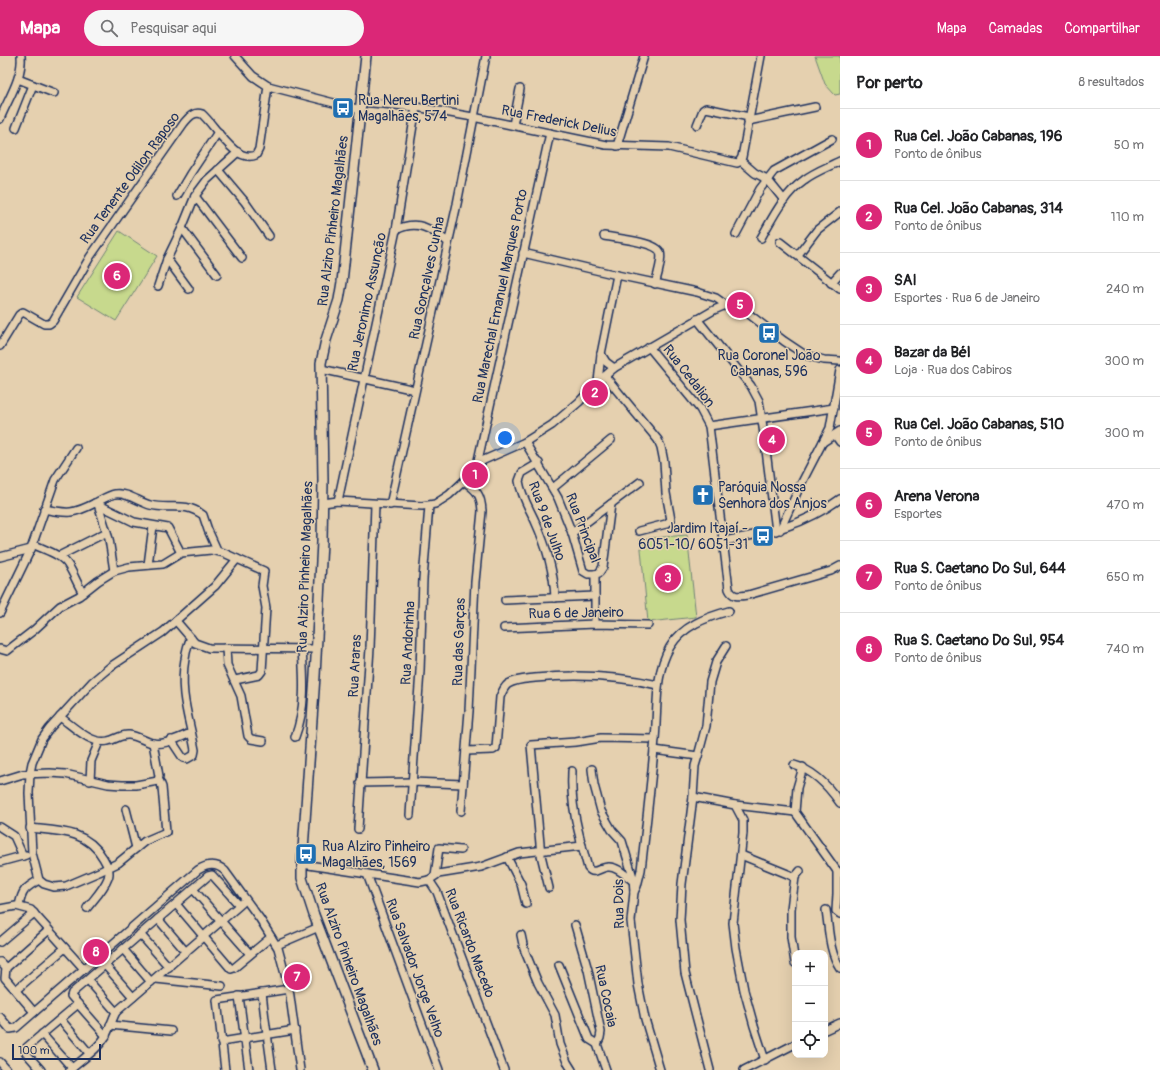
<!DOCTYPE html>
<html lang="pt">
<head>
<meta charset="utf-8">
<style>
  body { margin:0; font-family:Pangolin,sans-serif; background:#f6f6f6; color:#202124 }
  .controls { position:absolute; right:12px; bottom:12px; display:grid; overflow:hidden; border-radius:8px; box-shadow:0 4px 16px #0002 }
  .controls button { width:36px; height:36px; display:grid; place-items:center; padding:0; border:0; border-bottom:1px solid #e0e0e0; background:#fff; color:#202124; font:20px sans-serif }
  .scale { position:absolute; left:12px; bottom:10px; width:89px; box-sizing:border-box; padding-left:4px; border:2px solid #1b2f5e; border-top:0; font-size:11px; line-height:14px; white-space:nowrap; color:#1b2f5e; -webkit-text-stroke:3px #e5d0af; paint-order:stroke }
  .you { position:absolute; left:505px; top:382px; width:14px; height:14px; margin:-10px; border:3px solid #fff; border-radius:50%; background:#1a73e8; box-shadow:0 0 0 6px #1a73e833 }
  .badge { display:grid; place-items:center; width:26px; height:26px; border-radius:50%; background:#db2777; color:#fff; font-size:13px; font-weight:700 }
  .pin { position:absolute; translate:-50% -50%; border:2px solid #fff; box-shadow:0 1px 4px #0006 }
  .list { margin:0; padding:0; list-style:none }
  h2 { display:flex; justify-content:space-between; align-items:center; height:52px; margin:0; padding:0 16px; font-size:17px }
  h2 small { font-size:13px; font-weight:400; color:#757577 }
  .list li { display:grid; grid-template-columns:26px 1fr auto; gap:12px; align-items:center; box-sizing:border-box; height:72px; padding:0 16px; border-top:1px solid #e0e0e0 }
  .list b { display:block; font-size:15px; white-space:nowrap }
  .list p { margin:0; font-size:13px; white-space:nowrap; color:#757577 }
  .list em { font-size:13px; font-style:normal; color:#757577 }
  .icon { flex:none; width:22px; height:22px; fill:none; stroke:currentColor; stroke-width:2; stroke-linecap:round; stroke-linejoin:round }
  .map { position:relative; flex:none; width:840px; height:1014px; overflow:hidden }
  header { display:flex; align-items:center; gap:24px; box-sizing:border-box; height:56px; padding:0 20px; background:#db2777; color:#fff }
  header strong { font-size:19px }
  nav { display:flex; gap:22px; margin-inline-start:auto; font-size:14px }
  .search { width:280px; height:36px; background:#f6f6f6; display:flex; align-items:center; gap:10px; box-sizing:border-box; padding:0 14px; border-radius:22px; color:#757577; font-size:15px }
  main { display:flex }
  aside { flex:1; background:#fff }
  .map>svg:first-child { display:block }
</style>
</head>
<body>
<header>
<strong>Mapa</strong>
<div class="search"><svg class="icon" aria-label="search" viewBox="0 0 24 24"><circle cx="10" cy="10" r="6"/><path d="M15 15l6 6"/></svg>Pesquisar aqui</div>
<nav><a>Mapa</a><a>Camadas</a><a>Compartilhar</a></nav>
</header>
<main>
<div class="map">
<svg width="840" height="1014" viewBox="0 0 840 1014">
  <rect width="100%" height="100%" fill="#e5d0af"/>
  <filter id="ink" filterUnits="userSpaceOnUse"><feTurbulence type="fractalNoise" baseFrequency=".025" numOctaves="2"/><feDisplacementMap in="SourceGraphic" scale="8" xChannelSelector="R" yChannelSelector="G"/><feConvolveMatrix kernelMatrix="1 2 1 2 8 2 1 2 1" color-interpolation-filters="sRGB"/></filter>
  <g filter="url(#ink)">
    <!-- green -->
    <g fill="#c7d98d" stroke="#718476">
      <polygon points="815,0 840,0 840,38 835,39 825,28"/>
      <polygon points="119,175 157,200 116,265 77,241"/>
      <polygon points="687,479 696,561 648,566 640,483"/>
    </g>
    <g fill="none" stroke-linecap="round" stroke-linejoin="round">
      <!-- street casing -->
      <g stroke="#1b2f5e" stroke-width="10">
        <g id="street">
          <polyline points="235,0 253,20 268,30 361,54"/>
          <polyline points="18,23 54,37"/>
          <polyline points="361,46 416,51 473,61 606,89 669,91 737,107 739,106 742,101 761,0"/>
          <path d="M0,63C8,43 23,21 21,0"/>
          <polyline points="748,65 815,51"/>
          <polyline points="513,69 520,33"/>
          <polyline points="697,69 703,54 706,52 749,61"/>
          <polyline points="16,72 33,29"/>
          <polyline points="617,90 644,0"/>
          <polyline points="741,105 755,117 767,123 784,144"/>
          <polyline points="218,114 245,146 269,180"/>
          <polyline points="177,140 190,118 218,76"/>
          <polyline points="195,140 242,202"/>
          <polyline points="182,172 217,219"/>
          <path d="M396,174C418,163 431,173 448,186"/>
          <polyline points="736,178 760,133 774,115 832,83"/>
          <path d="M604,180C615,182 656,186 660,196C663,203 657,221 655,228"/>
          <path d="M761,182C773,161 784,138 804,124C814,116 828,111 840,105"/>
          <polyline points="780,186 840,233"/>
          <polyline points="523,197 617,219 697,236 716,242 726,249"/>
          <polyline points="798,199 817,174 840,156"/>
          <polyline points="167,203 189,233"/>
          <polyline points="831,227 840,217"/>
          <polyline points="158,230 167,203 182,172 195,140 207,124 238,96"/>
          <polyline points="697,263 751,330 759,345 764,378 776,475"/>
          <path d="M0,290L19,259L23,256L44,268H49L53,265L90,201L184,67C189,61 194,55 202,58C215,69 235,108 256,99L259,93L268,30"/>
          <path d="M649,291L700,353L709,370L729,533C733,542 740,540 748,539L831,515L840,510"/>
          <polyline points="601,298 606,306 614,312"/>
          <polyline points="321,313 415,334"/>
          <polyline points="605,320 658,384 661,391 664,406 666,437 671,464 666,468 639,475"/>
          <polyline points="598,326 601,298 617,219"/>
          <polyline points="709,370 834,352"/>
          <polyline points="835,379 840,386"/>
          <polyline points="525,386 558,442 572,477 583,515 588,518 595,518 595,568"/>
          <polyline points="823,386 840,375"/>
          <path d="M539,407L522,417L519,425C521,439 529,452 535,465C546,489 554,516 555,542"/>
          <polyline points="477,409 550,77"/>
          <polyline points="553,432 611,384"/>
          <polyline points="338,445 396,174 416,51"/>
          <path d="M95,447C101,444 109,439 115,438C127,436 139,446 150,449C170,454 184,445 203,459L208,474L217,494"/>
          <polyline points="323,447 338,445 422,450 435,448 449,439 464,425 477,409 484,404 525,386 552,369 579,346 598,326 614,312 714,254 726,249 735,250 741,252 784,285 805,299 824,304 840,305"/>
          <polyline points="98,448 109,483 114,515"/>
          <polyline points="390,449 457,148 486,0"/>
          <path d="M44,453C68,458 74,458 95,447L134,466L168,472L181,497"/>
          <polyline points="780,474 800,430 830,372 840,314"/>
          <polyline points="572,477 640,426"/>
          <path d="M724,485C770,476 801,471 840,443"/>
          <path d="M33,488C44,494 61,498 68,509C74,518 77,528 83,537"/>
          <polyline points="59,500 107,476"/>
          <polyline points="0,501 31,493"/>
          <polyline points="148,509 153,470"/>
          <polyline points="595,518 599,517 603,511 611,448"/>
          <polyline points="505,544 595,540"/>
          <polyline points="0,557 31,493 55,424 76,392"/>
          <polyline points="176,565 195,587 209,592 316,593"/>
          <polyline points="504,572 595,568 648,569"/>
          <polyline points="226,592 227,609 241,640 248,680 251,683 263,685"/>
          <polyline points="0,593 7,595 34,574 60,550 79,540 98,525 114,515 129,511 163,508 181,497 211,494 224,497 264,515 262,530 266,552 262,615 259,619 235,624"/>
          <path d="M60,661C73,670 91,689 108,685C115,684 121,678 129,679C138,680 144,685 152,687C164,690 180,681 191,677"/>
          <path d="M295,681C306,652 304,624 302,593"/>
          <path d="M171,684L183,702L187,703L194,699L195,694C189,661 179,637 185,603C186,596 187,589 191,582"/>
          <polyline points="153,687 159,720 158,725 160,726 162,731 166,776 145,785 118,807 99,816 66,830 54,831 44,828 39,824 32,797 29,737 30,717 32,707 42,683 50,672 92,626 110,611 163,576 215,530 237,503"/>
          <polyline points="654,694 698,700 695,710 693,741 682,828 680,864 685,917 710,1014"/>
          <path d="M466,695L493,694L496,692L500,641C502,636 504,631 508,628C516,623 526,623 535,622C576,618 618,620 658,629"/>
          <polyline points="698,700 706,670 710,626 716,606 726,590"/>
          <path d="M794,709C813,714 829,731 840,747"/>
          <polyline points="803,711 797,732 795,756 837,815 840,817"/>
          <polyline points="592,713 594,729 601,755 612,774 622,785 633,821 634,836 631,865 638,928 645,963 660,1014"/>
          <path d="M572,715C570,750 579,779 588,812C594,820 600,811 608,811C617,810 626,820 633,825"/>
          <polyline points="0,725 23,718 50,717 65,718 108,728 122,729 136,729 158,725"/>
          <polyline points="90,725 91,705 99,686"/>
          <polyline points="360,727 412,726 463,728"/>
          <polyline points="693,741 735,749 743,764 743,777 733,867 736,892 744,934 754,970 765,1004"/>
          <polyline points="735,749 795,756"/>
          <polyline points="126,753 136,792"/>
          <path d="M461,755L469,655L475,526L482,455C481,438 477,435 464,425"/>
          <polyline points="410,759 420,615 423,523 429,450"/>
          <polyline points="0,771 14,780 23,800"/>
          <path d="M30,772C59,775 87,774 103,802C107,809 111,815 108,822C104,833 94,843 87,852"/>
          <polyline points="358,773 370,592 375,448"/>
          <polyline points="741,799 795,821"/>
          <polyline points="507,801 521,828 526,848"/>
          <polyline points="0,806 26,799"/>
          <polyline points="302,808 420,826 429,824 437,836 504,1014"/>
          <polyline points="837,815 837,838 836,855 840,858"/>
          <polyline points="367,818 439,1014"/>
          <polyline points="435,819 439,792 461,794"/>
          <polyline points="429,824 438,818 481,811 519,797 582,790"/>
          <polyline points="549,832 541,799 531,689 576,686 601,682 655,683"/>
          <polyline points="193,833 250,898"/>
          <path d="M634,836L637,830L641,814C646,771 651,727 655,683C658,653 654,618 670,591C682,570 707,561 729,555"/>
          <polyline points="176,848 231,913 234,912 271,881"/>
          <path d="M19,850C22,834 25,832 39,824"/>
          <polyline points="0,853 16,850 31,854 84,913"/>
          <path d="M826,854C829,873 829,896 840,912"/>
          <polyline points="158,863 186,896"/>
          <polyline points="575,869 588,914 601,976 600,982 597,988 606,1014"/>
          <polyline points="140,878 169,911"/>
          <polyline points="521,879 524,893 538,927 555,959 560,988 567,1006 572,1014"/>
          <polyline points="0,886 34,857"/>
          <polyline points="277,889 319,871"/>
          <polyline points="123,893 151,926"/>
          <polyline points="0,906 6,912 5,922 34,956"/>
          <polyline points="795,907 791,881 791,853 795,821 800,815"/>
          <polyline points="105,909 133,941"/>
          <polyline points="559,909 589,983 597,988"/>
          <polyline points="6,912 49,874"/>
          <polyline points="156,923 222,930"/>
          <polyline points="88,924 116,956"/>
          <polyline points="16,934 65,892"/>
          <polyline points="262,937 265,963 272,1014"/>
          <polyline points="239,940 249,1014"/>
          <path d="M0,961L10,973L16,972L198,814C207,808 217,807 225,815L260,863L278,892L289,933L300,1014"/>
          <polyline points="61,964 89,997"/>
          <polyline points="110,969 171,975"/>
          <polyline points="825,974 840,967"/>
          <polyline points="42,978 72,1012"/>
          <polyline points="106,980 71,940 72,937 208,820 212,819 214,821 239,849"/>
          <polyline points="221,986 295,974"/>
          <polyline points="0,1006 7,1014"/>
          <polyline points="41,1014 26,997 27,991 78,948"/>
          <path d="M70,1014C80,1005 101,991 106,979C110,972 112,964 116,956L242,847"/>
          <polyline points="225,1014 217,944 289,933"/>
          <polyline points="744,1014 795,988"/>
        </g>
      </g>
      <!-- secondary casing -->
      <g stroke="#1b2f5e" stroke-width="12">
        <polyline id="secondary" points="366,0 342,226 339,244 326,284 321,307 323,424 322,486 315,620 302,808 302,822 314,859 373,1014"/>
      </g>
      <!-- street -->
      <use href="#street" stroke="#e5d0af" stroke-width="7"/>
      <!-- secondary -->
      <use href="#secondary" stroke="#e5d0af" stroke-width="9"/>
    </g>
  </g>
  <!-- icons -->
  <defs>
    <g id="bus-square" transform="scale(1.15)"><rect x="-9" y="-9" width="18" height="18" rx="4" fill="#1f6fb2" stroke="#e5d0af"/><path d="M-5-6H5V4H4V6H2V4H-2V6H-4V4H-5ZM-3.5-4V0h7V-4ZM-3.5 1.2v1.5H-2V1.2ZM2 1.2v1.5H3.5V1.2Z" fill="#fff"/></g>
    <g id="church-square" transform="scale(1.15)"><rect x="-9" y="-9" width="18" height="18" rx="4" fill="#1f6fb2" stroke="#e5d0af"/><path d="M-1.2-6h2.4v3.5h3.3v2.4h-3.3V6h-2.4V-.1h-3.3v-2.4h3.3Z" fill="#fff"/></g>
  </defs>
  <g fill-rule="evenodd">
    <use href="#bus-square" x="343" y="52"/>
    <use href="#bus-square" x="769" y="277"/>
    <use href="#church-square" x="703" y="439"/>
    <use href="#bus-square" x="763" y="480"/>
    <use href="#bus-square" x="306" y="798"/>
  </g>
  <g text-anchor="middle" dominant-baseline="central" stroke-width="3" stroke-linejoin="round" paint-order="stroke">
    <!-- poi labels -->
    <g font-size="14" fill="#1b2f5e" stroke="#e5d0af" text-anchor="start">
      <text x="358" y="44">Rua Nereu Bertini<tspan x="358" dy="16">Magalhães, 574</tspan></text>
      <text x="769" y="299" text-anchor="middle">Rua Coronel João<tspan x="769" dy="16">Cabanas, 596</tspan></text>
      <text x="718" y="431">Paróquia Nossa<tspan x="718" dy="16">Senhora dos Anjos</tspan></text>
      <text x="748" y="472" text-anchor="end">Jardim Itajaí -<tspan x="748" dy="16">6051-10/ 6051-31</tspan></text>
      <text x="322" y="790">Rua Alziro Pinheiro<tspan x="322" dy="16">Magalhães, 1569</tspan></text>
    </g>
    <!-- street labels -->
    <g font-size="14" fill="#1b2f5e" stroke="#e5d0af">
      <text transform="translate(559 65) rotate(11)">Rua Frederick Delius</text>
      <text transform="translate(130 122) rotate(-54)">Rua Tenente Odilon Raposo</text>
      <text transform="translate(333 165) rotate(-83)">Rua Alziro Pinheiro Magalhães</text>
      <text transform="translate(427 222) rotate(-78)">Rua Gonçalves Cunha</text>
      <text transform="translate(500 240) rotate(-78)">Rua Marechal Emanuel Marques Porto</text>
      <text transform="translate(367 246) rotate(-78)">Rua Jeronimo Assunção</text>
      <text transform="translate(689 320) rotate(52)">Rua Cedalion</text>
      <text transform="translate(547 465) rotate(70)">Rua 9 de Julho</text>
      <text transform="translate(583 472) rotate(69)">Rua Principal</text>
      <text transform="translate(305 511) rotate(-88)">Rua Alziro Pinheiro Magalhães</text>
      <text transform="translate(576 557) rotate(-1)">Rua 6 de Janeiro</text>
      <text transform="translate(459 586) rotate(-88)">Rua das Garças</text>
      <text transform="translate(408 587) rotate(-87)">Rua Andorinha</text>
      <text transform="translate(355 610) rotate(-87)">Rua Araras</text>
      <text transform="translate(619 848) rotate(-91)">Rua Dois</text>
      <text transform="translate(470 887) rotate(69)">Rua Ricardo Macedo</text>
      <text transform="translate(349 908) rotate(70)">Rua Alziro Pinheiro Magalhães</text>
      <text transform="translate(415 912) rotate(70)">Rua Salvador Jorge Velho</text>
      <text transform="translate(606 940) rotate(78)">Rua Cocaia</text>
    </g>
  </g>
</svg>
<div class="controls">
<button>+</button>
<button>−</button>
<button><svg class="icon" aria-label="locate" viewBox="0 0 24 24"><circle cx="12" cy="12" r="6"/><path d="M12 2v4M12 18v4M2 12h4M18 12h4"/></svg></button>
</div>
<div class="scale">100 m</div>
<div class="you"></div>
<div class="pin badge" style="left:475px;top:419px">1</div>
<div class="pin badge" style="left:595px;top:337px">2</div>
<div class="pin badge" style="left:668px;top:522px">3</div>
<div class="pin badge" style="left:772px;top:384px">4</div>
<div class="pin badge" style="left:740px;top:249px">5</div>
<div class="pin badge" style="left:117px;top:220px">6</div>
<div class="pin badge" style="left:297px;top:921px">7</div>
<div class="pin badge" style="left:96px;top:896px">8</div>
</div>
<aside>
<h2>Por perto<small>8 resultados</small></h2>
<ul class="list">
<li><span class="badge">1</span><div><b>Rua Cel. João Cabanas, 196</b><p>Ponto de ônibus</p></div><em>50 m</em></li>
<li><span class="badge">2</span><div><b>Rua Cel. João Cabanas, 314</b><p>Ponto de ônibus</p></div><em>110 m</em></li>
<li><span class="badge">3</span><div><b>SAI</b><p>Esportes · Rua 6 de Janeiro</p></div><em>240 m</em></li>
<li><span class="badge">4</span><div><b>Bazar da Bél</b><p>Loja · Rua dos Cabiros</p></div><em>300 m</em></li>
<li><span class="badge">5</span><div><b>Rua Cel. João Cabanas, 510</b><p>Ponto de ônibus</p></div><em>300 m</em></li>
<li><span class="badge">6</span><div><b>Arena Verona</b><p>Esportes</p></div><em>470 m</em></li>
<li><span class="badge">7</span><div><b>Rua S. Caetano Do Sul, 644</b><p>Ponto de ônibus</p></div><em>650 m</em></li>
<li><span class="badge">8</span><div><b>Rua S. Caetano Do Sul, 954</b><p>Ponto de ônibus</p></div><em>740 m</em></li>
</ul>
</aside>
</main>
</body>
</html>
